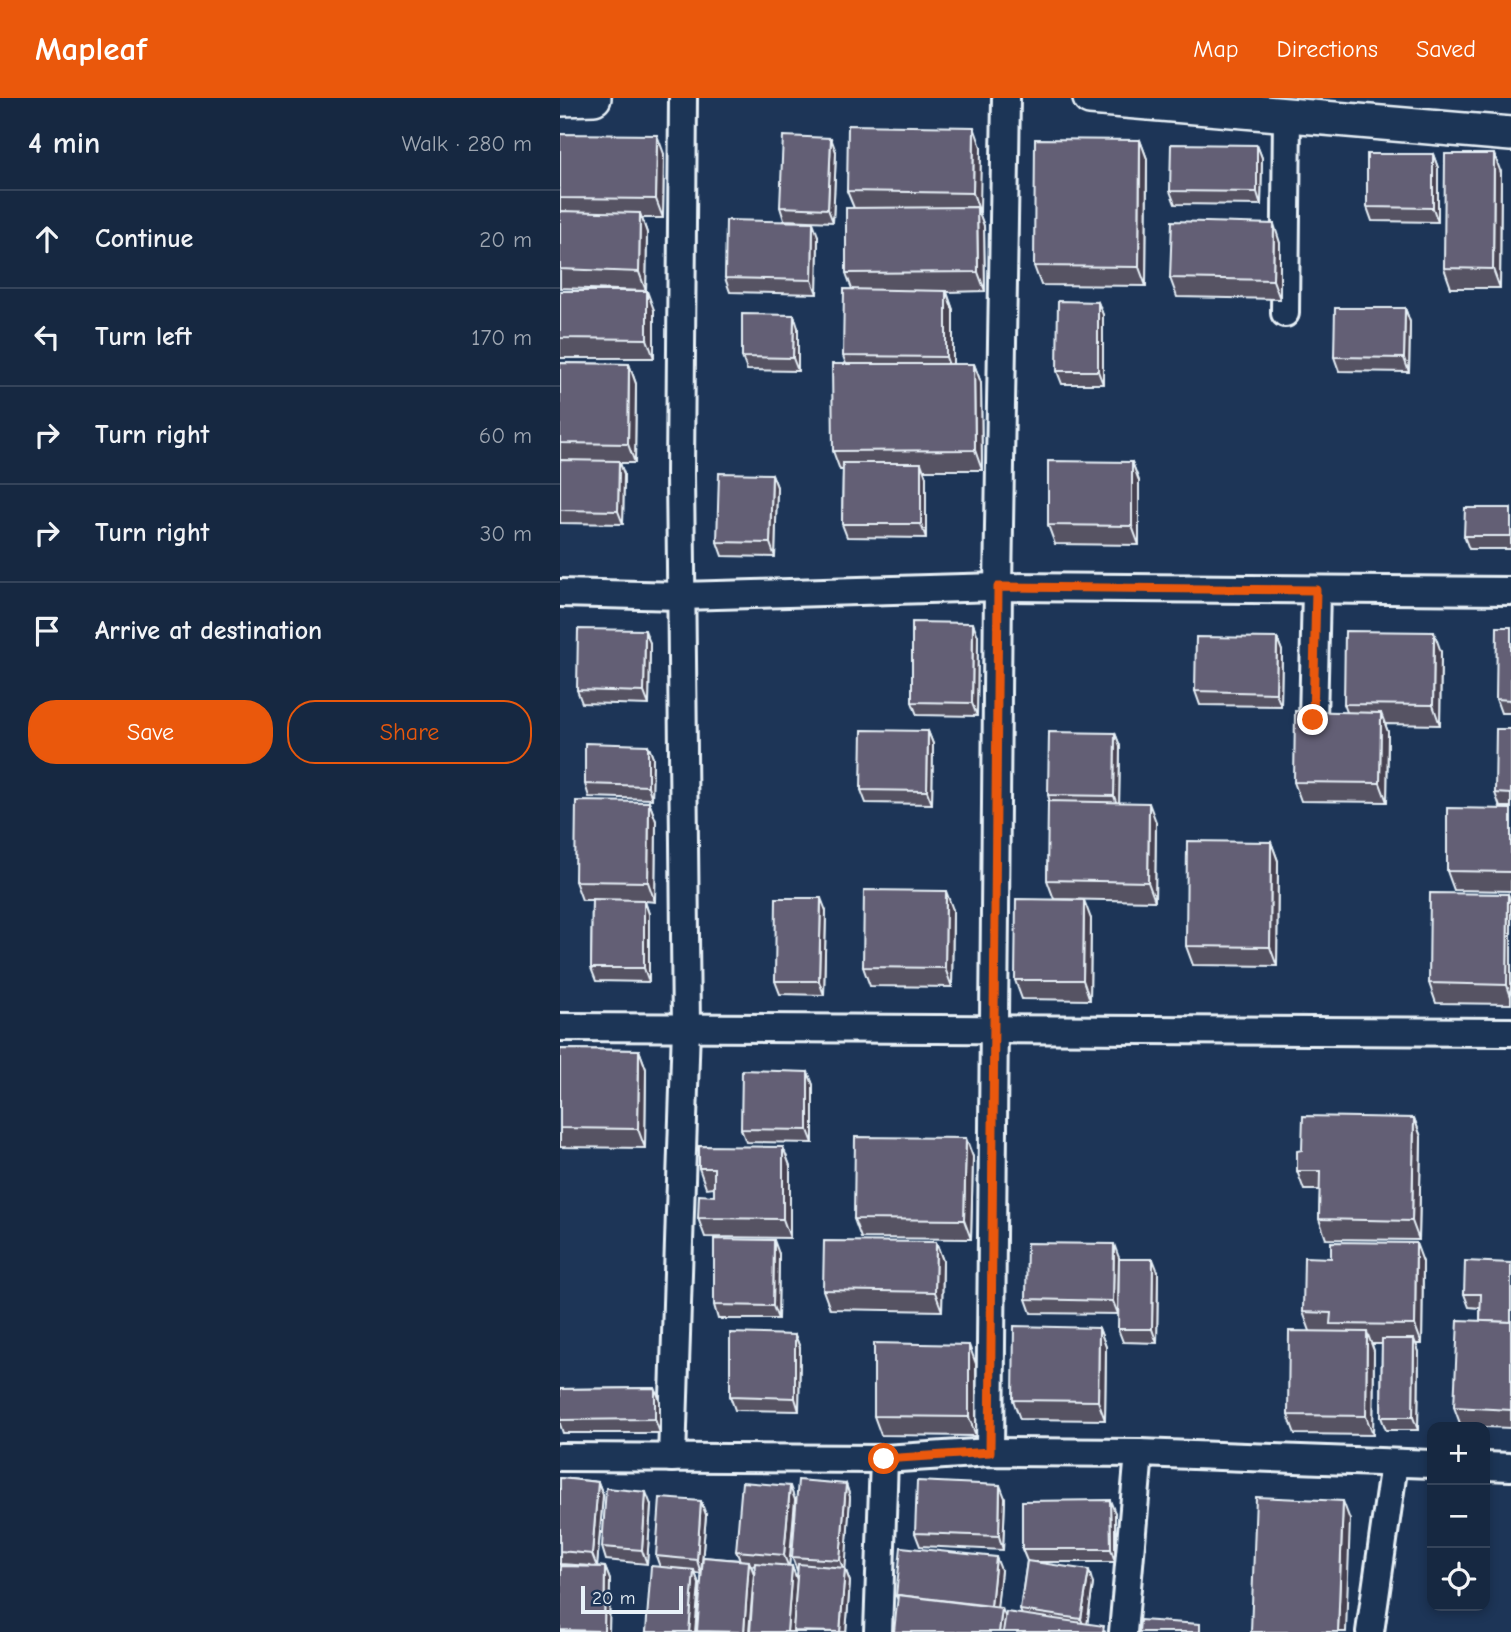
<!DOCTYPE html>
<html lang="en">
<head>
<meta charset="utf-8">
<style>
  body { margin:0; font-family:"Comic Neue",sans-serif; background:#23344c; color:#f1f3f6 }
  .controls { position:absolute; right:21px; bottom:21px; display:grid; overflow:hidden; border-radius:14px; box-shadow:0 4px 10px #0003 }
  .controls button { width:63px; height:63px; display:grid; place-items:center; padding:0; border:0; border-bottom:2px solid #35445a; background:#162841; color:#f1f3f6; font:35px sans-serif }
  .scale { position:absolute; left:21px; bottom:18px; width:102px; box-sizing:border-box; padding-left:7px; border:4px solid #e8f1f8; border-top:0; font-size:19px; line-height:24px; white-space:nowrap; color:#e8f1f8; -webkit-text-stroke:5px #1d3557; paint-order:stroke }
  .stop { position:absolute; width:21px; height:21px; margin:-16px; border:5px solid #ea580c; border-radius:50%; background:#fff }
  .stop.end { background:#ea580c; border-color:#fff; box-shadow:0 2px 7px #0008 }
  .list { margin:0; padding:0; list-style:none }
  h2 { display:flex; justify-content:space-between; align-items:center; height:91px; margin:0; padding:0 28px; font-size:30px }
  h2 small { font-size:23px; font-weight:400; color:#9ea6b1 }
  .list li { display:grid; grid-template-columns:46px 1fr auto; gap:21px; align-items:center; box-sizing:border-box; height:98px; padding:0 28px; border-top:2px solid #35445a }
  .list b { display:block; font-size:26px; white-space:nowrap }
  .list em { font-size:23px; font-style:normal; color:#9ea6b1 }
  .actions { display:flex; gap:14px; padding:21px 28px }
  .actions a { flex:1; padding:16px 0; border:2px solid #ea580c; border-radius:28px; text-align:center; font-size:24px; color:#ea580c }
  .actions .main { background:#ea580c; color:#fff }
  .icon { flex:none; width:38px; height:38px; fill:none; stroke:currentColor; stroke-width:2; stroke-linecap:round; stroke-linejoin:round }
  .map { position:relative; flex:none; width:951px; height:1534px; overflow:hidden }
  header { display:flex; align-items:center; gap:42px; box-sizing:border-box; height:98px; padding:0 35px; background:#ea580c; color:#fff }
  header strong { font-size:33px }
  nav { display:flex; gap:38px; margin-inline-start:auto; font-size:24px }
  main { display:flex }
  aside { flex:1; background:#162841 }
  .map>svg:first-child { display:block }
</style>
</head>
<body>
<header>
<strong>Mapleaf</strong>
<nav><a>Map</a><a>Directions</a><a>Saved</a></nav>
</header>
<main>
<aside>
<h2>4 min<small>Walk · 280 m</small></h2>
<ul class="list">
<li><svg class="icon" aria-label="ahead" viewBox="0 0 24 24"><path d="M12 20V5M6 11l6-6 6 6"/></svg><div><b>Continue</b></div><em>20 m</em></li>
<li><svg class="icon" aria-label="left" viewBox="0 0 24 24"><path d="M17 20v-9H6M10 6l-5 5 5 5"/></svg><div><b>Turn left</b></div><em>170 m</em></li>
<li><svg class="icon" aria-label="right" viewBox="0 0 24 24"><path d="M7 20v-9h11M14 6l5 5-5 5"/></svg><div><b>Turn right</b></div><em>60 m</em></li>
<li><svg class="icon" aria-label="right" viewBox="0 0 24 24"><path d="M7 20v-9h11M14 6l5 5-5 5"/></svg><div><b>Turn right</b></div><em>30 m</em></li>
<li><svg class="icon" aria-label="arrive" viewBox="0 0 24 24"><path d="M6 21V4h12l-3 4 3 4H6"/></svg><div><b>Arrive at destination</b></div></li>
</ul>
<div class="actions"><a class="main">Save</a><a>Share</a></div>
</aside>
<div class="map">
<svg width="951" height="1534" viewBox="0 0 951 1534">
  <rect width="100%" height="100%" fill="#1d3557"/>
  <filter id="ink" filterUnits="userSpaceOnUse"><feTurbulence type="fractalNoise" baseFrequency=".0143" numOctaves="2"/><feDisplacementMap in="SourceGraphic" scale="14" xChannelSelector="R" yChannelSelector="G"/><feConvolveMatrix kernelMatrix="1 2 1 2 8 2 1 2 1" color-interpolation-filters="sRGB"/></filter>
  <g filter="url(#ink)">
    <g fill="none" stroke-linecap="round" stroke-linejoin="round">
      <!-- minor casing -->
      <g stroke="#e8f1f8" stroke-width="32">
        <g id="minor">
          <polyline points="725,215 727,17"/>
          <polyline points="0,495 120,498 438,489 951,493"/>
          <polyline points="753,622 756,492"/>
          <polyline points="0,929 951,934"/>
          <polyline points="430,1354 438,489 446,0"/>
          <polyline points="0,1359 324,1361 430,1354 579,1355 872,1366"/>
          <polyline points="112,1360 126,929 120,376 123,0"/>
          <polyline points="925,1368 951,1369"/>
          <polyline points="318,1534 324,1361"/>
          <polyline points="563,1534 579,1355"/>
          <polyline points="810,1534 834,1365"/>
        </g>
      </g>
      <!-- tertiary casing -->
      <g stroke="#e8f1f8" stroke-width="38">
        <g id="tertiary">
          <polyline points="530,0 951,36"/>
          <polyline points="0,1 34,0"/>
        </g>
      </g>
      <!-- minor -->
      <use href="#minor" stroke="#1d3557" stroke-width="26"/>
      <!-- tertiary -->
      <use href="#tertiary" stroke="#1d3557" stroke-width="33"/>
    </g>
    <!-- wall -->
    <g fill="#565264" stroke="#e8f1f8" stroke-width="2">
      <polygon points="0,36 104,56 103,120 82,120 87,135 86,193 0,190"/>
      <polygon points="580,42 587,61 586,188 481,187 474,168"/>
      <polygon points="697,47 702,60 701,107 615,106 610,93"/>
      <polygon points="421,49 419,115 424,128 425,193 387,194 393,212 393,266 414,266 421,285 422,372 363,372 366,379 366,440 287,439 282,426 283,372 280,372 273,353 286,266 283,258 292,191 286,175 294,110 287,93"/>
      <polygon points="276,54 273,124 224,122 220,109"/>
      <polygon points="873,56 878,70 878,124 812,123 807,109"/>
      <polygon points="941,75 940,190 891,190 884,170"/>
      <polygon points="258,138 257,196 170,194 165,180"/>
      <polygon points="720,145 720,201 617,199 610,180"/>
      <polygon points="0,193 94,212 94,260 0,260"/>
      <polygon points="538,204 543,217 543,286 502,286 497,273"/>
      <polygon points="845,210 850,224 849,274 779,273 774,259"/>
      <polygon points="238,230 238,273 187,272 182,259"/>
      <polygon points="0,265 69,266 76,286 75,365 60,365 64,376 63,426 0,425"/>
      <polygon points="572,364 579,383 579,447 495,446 488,427"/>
      <polygon points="212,376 217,389 215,459 162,458 157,444"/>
      <polygon points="951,410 951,451 909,451 904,438"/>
      <polygon points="951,529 951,615 941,615 936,601"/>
      <polygon points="418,538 417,618 357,617 352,604"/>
      <polygon points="717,540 722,553 721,608 640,607 635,593"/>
      <polygon points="90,545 89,607 22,605 17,592"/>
      <polygon points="881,554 880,627 825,626 828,634 827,704 741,703 734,684 787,614 784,606"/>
      <polygon points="951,631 951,709 940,709 935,695"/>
      <polygon points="368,633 373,646 372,706 306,705 301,692"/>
      <polygon points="555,635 560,648 559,705 596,724 595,803 494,801 487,782 490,704 488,697"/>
      <polygon points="88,647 93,660 92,701 29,699 25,686"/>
      <polygon points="89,704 96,723 95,804 85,803 89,816 89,884 36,883 31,870 32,802 22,802 15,783"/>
      <polygon points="951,711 951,793 894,792 887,773"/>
      <polygon points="711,744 718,763 717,868 633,867 626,848"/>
      <polygon points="948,796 951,805 951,906 876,905 869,885"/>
      <polygon points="393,812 392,889 310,888 303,869"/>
      <polygon points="266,813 264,897 220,896 215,883"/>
      <polygon points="531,821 530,902 462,901 455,882"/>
      <polygon points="0,951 79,952 86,971 85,1050 0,1049"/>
      <polygon points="248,974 253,987 253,1045 186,1044 181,1031"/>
      <polygon points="854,1020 861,1039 859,1142 766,1141 759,1121 760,1092 744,1092 737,1073 742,1052"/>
      <polygon points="223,1049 230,1068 230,1140 145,1139 138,1120 154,1098 154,1089 146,1090 139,1070"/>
      <polygon points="413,1059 411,1141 301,1140 294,1121"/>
      <polygon points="376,1144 383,1163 382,1213 270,1211 263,1192"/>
      <polygon points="219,1156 218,1221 158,1221 154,1207"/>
      <polygon points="559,1160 558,1216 471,1215 466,1201"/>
      <polygon points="863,1164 862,1246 856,1246 859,1254 858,1332 826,1332 821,1319 822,1246 812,1246 814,1253 813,1337 735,1336 728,1317 750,1233 743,1214"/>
      <polygon points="951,1165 951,1330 901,1328 894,1309 920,1223 920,1210 909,1209 904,1196"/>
      <polygon points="598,1174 597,1245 563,1244 558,1231"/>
      <polygon points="539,1230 546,1249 545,1322 460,1321 453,1302"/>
      <polygon points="235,1237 240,1250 239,1313 175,1312 170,1298"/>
      <polygon points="416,1266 416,1338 321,1337 314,1318"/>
      <polygon points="95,1290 100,1303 100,1335 3,1335 0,1326 0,1291"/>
      <polygon points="0,1380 38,1384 43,1397 37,1468 45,1469 50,1482 49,1534 0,1534 0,1533 30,1468 0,1466"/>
      <polygon points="286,1386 290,1399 285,1470 290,1484 286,1534 234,1534 237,1487 195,1468 191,1467 194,1476 189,1534 137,1534 143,1459 180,1462 176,1453 235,1402 229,1468 237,1482 238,1472 237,1472 232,1459"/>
      <polygon points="445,1400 443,1452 360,1448 355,1435"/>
      <polygon points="91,1407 87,1466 46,1462 42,1449"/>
      <polygon points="555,1415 555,1464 475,1464 533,1486 527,1526 546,1534 338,1502 336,1498 441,1472 437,1509 445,1518 462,1517 460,1512 467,1463 462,1451"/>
      <polygon points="146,1417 141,1476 135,1475 139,1486 135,1534 86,1534 100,1469 96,1458"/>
    </g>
    <!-- shaded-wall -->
    <g fill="#464251" stroke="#e8f1f8" stroke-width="2">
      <polygon points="414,29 421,49 420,115 413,95"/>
      <polygon points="97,37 104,56 103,120 96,101"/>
      <polygon points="271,40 276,54 273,124 268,111"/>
      <polygon points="580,42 587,61 586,188 579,169"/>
      <polygon points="697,47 702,60 701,107 697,94"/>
      <polygon points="873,56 878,70 878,124 873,110"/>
      <polygon points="934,56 941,75 940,190 933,171"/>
      <polygon points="417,109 424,128 425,193 418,174"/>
      <polygon points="80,115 87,135 86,193 79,174"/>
      <polygon points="253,124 258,138 257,196 252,182"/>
      <polygon points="714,126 720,145 720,201 713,182"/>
      <polygon points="87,193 94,212 94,260 87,241"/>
      <polygon points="386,193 393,212 393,278 386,259"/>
      <polygon points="538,204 543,217 543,286 538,273"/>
      <polygon points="845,210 850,224 849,274 844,260"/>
      <polygon points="234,217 238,230 238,273 233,260"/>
      <polygon points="69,266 76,286 75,365 68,346"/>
      <polygon points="414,266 421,285 422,372 415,352"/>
      <polygon points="59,363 64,376 63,426 58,413"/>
      <polygon points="572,364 579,383 579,447 572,428"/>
      <polygon points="361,365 366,379 366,440 361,426"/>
      <polygon points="212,376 217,389 215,459 210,445"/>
      <polygon points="413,525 418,538 417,618 412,605"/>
      <polygon points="85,532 90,545 89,607 84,594"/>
      <polygon points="874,534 881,554 880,627 873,607"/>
      <polygon points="717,540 722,553 721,608 716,595"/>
      <polygon points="821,615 828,634 827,704 820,685"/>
      <polygon points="368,633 373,646 372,706 367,693"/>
      <polygon points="555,635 560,648 559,712 554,698"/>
      <polygon points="88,647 93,660 92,701 88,688"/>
      <polygon points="89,704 96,723 95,804 88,784"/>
      <polygon points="589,705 596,724 595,803 588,784"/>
      <polygon points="711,744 718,763 717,868 710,849"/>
      <polygon points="386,793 393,812 392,889 385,870"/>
      <polygon points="948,796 951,805 951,899 947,887"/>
      <polygon points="261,800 266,813 264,897 259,883"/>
      <polygon points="84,802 89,816 89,884 84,870"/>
      <polygon points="524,802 531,821 530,902 523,882"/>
      <polygon points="79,952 86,971 85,1050 78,1031"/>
      <polygon points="248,974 253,987 253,1045 248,1032"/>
      <polygon points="854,1020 861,1039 859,1142 852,1123"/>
      <polygon points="406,1040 413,1059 411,1141 404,1122"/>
      <polygon points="223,1049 230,1068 230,1140 223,1121"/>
      <polygon points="214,1142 219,1156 218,1221 213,1208"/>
      <polygon points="376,1144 383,1163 382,1213 375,1194"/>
      <polygon points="856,1145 863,1164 862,1246 855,1227"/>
      <polygon points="554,1146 559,1160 558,1216 553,1203"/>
      <polygon points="593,1161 598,1174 597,1245 592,1231"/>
      <polygon points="539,1230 546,1249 545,1322 538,1303"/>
      <polygon points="807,1234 814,1253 813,1337 806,1318"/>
      <polygon points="235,1237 240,1250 239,1313 235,1300"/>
      <polygon points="854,1241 859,1254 858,1332 853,1319"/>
      <polygon points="409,1247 416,1266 416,1338 409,1319"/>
      <polygon points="95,1290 100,1303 100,1335 95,1321"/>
      <polygon points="38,1384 43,1397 37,1469 32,1456"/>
      <polygon points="286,1386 290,1399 285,1476 280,1462"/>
      <polygon points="440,1387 445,1400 443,1452 439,1438"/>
      <polygon points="230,1388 235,1402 229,1470 224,1457"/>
      <polygon points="86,1394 91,1407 87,1466 82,1452"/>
      <polygon points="550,1402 555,1415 555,1464 551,1451"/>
      <polygon points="141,1403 146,1417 141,1476 137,1462"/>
      <polygon points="783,1403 790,1422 786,1534 778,1534"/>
      <polygon points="436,1459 441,1472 436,1521 431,1508"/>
      <polygon points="189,1463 194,1476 189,1534 184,1534"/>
      <polygon points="232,1468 237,1482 233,1534 227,1534"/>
      <polygon points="45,1469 50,1482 49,1534 44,1534"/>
      <polygon points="285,1470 290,1484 286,1534 280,1534"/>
      <polygon points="134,1472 139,1486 135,1534 129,1534"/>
      <polygon points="529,1472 533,1486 526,1534 521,1521"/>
      <polygon points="442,1510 449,1529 449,1534 439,1534"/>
    </g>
    <!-- building -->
    <g fill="#645f74" stroke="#e8f1f8" stroke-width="2">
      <polygon points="288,27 414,29 413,95 287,93"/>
      <polygon points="0,36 97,37 96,101 0,100"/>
      <polygon points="223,38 271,40 268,111 220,109"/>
      <polygon points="475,41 580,42 579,169 474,168"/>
      <polygon points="611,46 697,47 697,94 610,93"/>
      <polygon points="807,56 873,56 873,110 807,109"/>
      <polygon points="885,56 934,56 933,171 884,170"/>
      <polygon points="417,109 418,174 286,175 286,110"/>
      <polygon points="0,113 80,115 79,174 0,171"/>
      <polygon points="166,122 253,124 252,182 165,180"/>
      <polygon points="612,123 714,126 713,182 610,180"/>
      <polygon points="284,191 386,193 386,259 283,258"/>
      <polygon points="0,193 87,193 87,241 0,240"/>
      <polygon points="498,203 538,204 538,273 497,273"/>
      <polygon points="775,210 845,210 844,260 774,259"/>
      <polygon points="182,216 234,217 233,260 182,259"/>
      <polygon points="0,265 69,266 68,346 0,345"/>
      <polygon points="272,266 414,266 415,352 273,353"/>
      <polygon points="0,362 59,363 58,413 0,412"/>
      <polygon points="488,363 572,364 572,428 488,427"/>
      <polygon points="283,365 361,365 361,426 282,426"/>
      <polygon points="159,375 212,376 210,445 157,444"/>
      <polygon points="905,410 951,410 951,438 904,438"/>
      <polygon points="352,524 413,525 412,605 352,604"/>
      <polygon points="937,529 951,529 951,602 936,601"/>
      <polygon points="18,531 85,532 84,594 17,592"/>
      <polygon points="785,533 874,534 873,607 784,606"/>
      <polygon points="636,539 717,540 716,595 635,593"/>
      <polygon points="735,613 821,615 820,685 734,684"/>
      <polygon points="936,631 951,631 951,696 935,695"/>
      <polygon points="302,632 368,633 367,693 301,692"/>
      <polygon points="489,634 555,635 554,698 488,697"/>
      <polygon points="25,645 88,647 88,688 25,686"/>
      <polygon points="16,703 89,704 88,784 15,783"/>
      <polygon points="488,703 589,705 588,784 487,782"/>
      <polygon points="887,710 951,711 951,774 887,773"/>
      <polygon points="627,743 711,744 710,849 626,848"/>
      <polygon points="304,792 386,793 385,870 303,869"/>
      <polygon points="870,795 948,796 947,887 869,885"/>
      <polygon points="216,800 261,800 259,883 215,883"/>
      <polygon points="32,801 84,802 84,870 31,870"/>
      <polygon points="456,801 524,802 523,882 455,882"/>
      <polygon points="0,951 79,952 78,1031 0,1030"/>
      <polygon points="182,972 248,974 248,1032 181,1031"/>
      <polygon points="743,1018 854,1020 852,1123 759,1121 760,1073 737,1073 737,1053 742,1052"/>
      <polygon points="295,1039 406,1040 404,1122 294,1121"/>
      <polygon points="139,1048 223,1049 223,1121 138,1120 139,1097 154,1098 154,1070 139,1070"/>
      <polygon points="154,1141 214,1142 213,1208 154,1207"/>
      <polygon points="264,1143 376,1144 375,1194 263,1192"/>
      <polygon points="771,1144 856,1145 855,1227 770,1226 771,1215 743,1214 744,1159 771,1160"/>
      <polygon points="467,1145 554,1146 553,1203 466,1201"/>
      <polygon points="559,1161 593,1161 592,1231 558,1231"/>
      <polygon points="905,1163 951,1165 951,1224 920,1223 921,1196 904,1196"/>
      <polygon points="898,1222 951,1224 951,1312 894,1309"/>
      <polygon points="454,1228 539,1230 538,1303 453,1302"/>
      <polygon points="729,1233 807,1234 806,1318 728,1317"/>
      <polygon points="170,1235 235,1237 235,1300 170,1298"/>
      <polygon points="822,1241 854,1241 853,1319 821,1319"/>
      <polygon points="314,1245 409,1247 409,1319 314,1318"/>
      <polygon points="95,1290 95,1321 0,1322 0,1291"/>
      <polygon points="0,1380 38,1384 32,1456 0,1453"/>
      <polygon points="238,1382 286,1386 280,1462 232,1459"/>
      <polygon points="357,1383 440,1387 439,1438 355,1435"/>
      <polygon points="182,1384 230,1388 224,1457 176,1453"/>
      <polygon points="46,1390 86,1394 82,1452 42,1449"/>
      <polygon points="696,1399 783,1403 778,1534 691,1534"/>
      <polygon points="100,1400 141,1403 137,1462 96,1458"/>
      <polygon points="550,1402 551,1451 462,1451 462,1403"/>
      <polygon points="341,1449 436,1459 431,1508 338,1497 338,1499 336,1498"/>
      <polygon points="143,1459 189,1463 184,1534 137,1533"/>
      <polygon points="467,1463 529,1472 521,1521 460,1512"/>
      <polygon points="195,1465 232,1468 227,1534 190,1534"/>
      <polygon points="238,1466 285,1470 280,1534 233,1533"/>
      <polygon points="1,1468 45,1469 44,1533 0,1532"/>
      <polygon points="91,1468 134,1472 129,1534 86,1534"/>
      <polygon points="338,1497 442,1510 439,1534 334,1534"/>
      <polygon points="446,1514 544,1528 543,1534 443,1534"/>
      <polygon points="580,1522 640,1526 640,1534 579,1534"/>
    </g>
  </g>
  <g fill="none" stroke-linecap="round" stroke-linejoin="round" filter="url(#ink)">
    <!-- route -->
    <polyline stroke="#ea580c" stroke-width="9" points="324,1361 430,1354 438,489 756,492 753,622"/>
  </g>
</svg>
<div class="controls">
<button>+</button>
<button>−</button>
<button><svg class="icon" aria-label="locate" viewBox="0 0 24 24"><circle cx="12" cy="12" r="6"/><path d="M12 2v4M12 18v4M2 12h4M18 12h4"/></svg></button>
</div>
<div class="scale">20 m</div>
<div class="stop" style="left:324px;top:1361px"></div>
<div class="stop end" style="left:753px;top:622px"></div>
</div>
</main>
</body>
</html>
